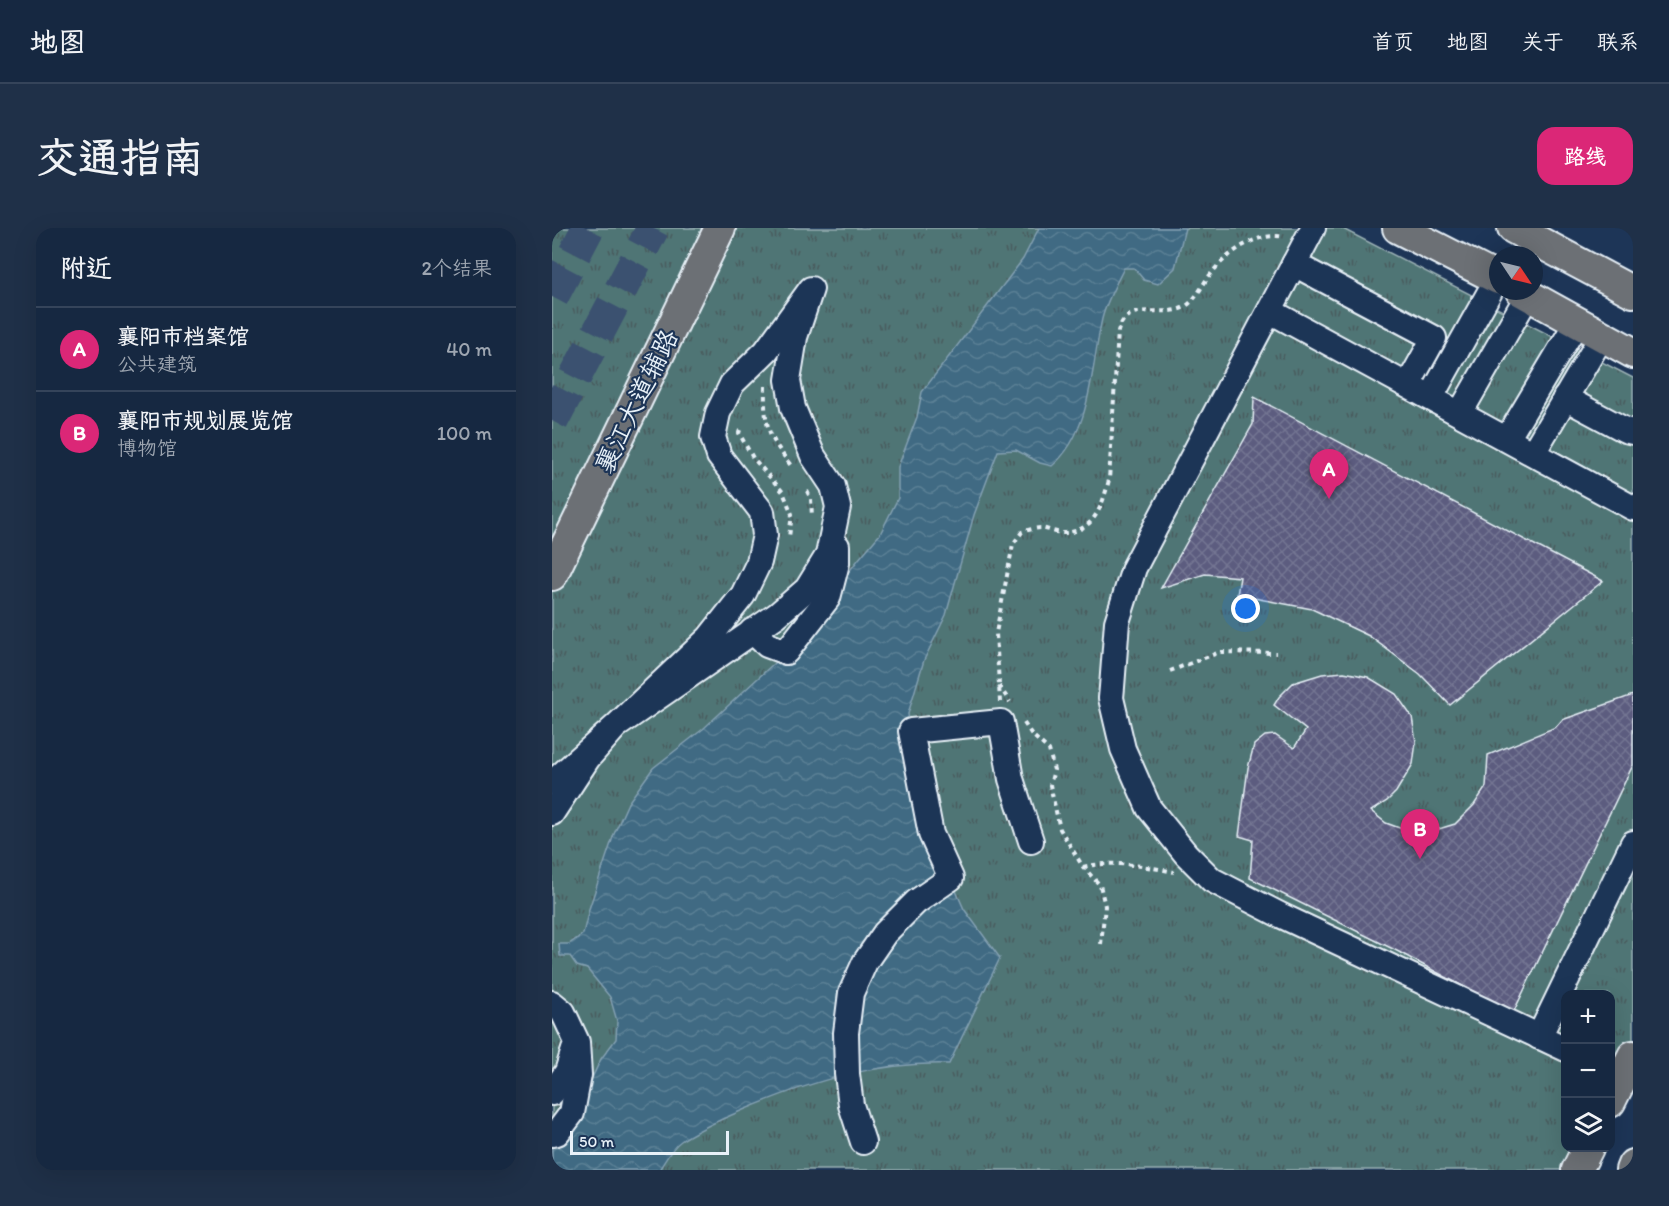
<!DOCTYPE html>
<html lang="zh">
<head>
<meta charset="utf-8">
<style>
  body { margin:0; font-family:Itim,"LXGW WenKai TC",sans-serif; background:#1f3048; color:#f1f3f6 }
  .controls { position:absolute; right:18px; bottom:18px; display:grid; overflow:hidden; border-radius:12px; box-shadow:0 6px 24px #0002 }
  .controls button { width:54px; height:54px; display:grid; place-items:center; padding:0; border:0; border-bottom:2px solid #35445a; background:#162841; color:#f1f3f6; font:30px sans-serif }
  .compass { position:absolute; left:937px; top:18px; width:54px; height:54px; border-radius:50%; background:#162841; box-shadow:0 6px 24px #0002; rotate:125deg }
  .scale { position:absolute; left:18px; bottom:15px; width:159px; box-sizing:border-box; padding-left:6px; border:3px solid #e8f1f8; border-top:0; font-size:16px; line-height:21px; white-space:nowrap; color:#e8f1f8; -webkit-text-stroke:4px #1d3557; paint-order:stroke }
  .you { position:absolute; left:694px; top:381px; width:21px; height:21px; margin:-15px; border:4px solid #fff; border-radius:50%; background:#1a73e8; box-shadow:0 0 0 9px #1a73e833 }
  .badge { display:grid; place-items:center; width:39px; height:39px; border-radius:50%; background:#db2777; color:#fff; font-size:20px; font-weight:700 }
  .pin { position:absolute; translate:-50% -50px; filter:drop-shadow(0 2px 3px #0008) }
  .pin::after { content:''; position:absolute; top:32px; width:21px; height:18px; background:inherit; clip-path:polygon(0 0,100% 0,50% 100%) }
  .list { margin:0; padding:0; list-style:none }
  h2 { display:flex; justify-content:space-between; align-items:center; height:78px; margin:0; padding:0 24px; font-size:26px }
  h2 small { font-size:20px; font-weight:400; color:#9ea6b1 }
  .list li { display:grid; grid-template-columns:39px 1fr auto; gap:18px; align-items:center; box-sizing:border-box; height:84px; padding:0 24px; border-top:2px solid #35445a }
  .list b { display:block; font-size:22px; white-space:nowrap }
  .list p { margin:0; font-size:20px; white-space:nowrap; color:#9ea6b1 }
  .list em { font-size:20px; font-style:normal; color:#9ea6b1 }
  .icon { flex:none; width:33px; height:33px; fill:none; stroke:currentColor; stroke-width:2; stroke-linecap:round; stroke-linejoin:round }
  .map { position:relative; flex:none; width:1081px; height:942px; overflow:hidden; border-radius:18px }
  header { display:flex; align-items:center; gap:36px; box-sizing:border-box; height:84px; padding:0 30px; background:#162841; border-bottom:2px solid #35445a }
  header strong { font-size:28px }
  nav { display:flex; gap:33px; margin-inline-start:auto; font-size:21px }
  .intro { display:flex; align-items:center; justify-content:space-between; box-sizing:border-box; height:144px; padding:0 36px }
  h1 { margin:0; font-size:42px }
  .button { padding:15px 27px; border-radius:18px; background:#db2777; color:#fff; font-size:21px; font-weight:700 }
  main { display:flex; gap:36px; padding:0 36px }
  aside { flex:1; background:#162841; border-radius:18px; box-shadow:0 6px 24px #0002 }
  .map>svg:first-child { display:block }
</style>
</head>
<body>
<header>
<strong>地图</strong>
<nav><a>首页</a><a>地图</a><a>关于</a><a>联系</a></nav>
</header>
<div class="intro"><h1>交通指南</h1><a class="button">路线</a></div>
<main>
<aside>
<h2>附近<small>2个结果</small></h2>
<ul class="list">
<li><span class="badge">A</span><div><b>襄阳市档案馆</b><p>公共建筑</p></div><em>40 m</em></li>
<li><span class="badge">B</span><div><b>襄阳市规划展览馆</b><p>博物馆</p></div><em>100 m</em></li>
</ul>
</aside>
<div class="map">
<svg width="1081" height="942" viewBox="0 0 1081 942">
  <defs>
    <pattern id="park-tufts" width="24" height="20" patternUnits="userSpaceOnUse" patternTransform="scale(1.5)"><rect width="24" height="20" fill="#4f7475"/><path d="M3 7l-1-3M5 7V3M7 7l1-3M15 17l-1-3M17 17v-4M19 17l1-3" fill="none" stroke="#4a5c5d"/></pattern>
    <pattern id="water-waves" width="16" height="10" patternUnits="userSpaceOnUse" patternTransform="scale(1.5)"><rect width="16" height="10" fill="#3f6a83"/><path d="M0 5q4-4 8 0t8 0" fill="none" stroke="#5b8095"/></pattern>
    <pattern id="building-cross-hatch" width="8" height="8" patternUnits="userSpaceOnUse" patternTransform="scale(1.5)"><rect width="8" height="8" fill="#5b5c7f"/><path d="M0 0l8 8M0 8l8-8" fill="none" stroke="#737492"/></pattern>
  </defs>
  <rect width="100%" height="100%" fill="#1d3557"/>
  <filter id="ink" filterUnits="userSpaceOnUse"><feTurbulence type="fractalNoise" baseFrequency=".0167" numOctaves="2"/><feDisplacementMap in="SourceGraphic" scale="12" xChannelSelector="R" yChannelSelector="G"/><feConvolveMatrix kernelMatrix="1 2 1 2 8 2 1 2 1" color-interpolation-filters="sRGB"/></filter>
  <g filter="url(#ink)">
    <!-- park -->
    <polygon fill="url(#park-tufts)" stroke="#9cb2b6" stroke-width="1.5" points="0,0 789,0 1081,150 1081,832 1059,877 1058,766 1014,766 1014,920 1037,920 1026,942 0,942"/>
    <!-- water -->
    <path fill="url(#water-waves)" stroke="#83a0b2" stroke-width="1.5" d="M487,0H633L623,40L606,56L592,52L582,40H572C564,56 554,74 550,91C539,139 540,204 500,238L488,235L464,222L446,223L422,287L394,387L372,432L356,486L367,552L379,606L412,681L448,730L397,836C321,834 260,853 191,882C171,891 148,900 129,913C120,919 113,933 107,942H0V913L29,873L49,831L64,811L65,793L58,769L35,741L25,738L18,728H8L7,716H17L31,706L37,681L62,606L76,575L101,540L151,501L234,424L306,332L328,306L346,270V239L365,189L370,164L471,31Z"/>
    <!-- building -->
    <g fill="url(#building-cross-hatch)" stroke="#e8f1f8" stroke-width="1.5">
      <polygon points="702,169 1051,353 898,477 868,446 817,408 760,381 685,367 688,349 653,346 609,360 701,196"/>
      <polygon points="792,444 816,449 844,466 860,489 864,514 861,536 844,564 835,573 819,583 834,595 853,602 877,604 903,596 922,577 934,559 936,527 1004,499 1010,492 1081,467 1081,537 961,785 845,723 698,650 701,612 687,608 696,540 702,517 713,508 723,507 742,520 754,502 722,477 727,469 741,455 770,446"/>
    </g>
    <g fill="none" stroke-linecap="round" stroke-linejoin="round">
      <!-- highway-tunnel -->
      <g stroke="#3b516f" stroke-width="33" stroke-dasharray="33 16" stroke-linecap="butt">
        <polyline points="0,69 36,0"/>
        <polyline points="0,193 101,0"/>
      </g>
      <!-- minor casing -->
      <g stroke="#e8f1f8" stroke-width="28">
        <g id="minor">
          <polyline points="761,0 582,340 565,394 560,459 559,470 571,521 597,580 634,626 660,652 728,687 1014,821"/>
          <polyline points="742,36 882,110 856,157"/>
          <polyline points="718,83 1081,280"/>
          <polyline points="879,169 945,51"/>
          <polyline points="1013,170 1073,202 1081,204"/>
          <polyline points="908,185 976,67"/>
          <polyline points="955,211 1025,94"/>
          <polyline points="981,225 1050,108"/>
          <polyline points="200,403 215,417 234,424 276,370 285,335 285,318"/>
          <polyline points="0,555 64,498 157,410 191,367 207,334 213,307 210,284 167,228 161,209 166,185 180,156 214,123 259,61 243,109 236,152 241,180 261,228 281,258 286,279 276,327 255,361 225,387 64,498 36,530 0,585"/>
          <polyline points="0,775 11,784 25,814 27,847 20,885 5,905 0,906"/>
          <polyline points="987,809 1081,615"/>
          <polyline points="0,865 15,844 22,822"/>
          <polyline points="311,914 299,877 295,846 294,805 299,765 313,734 333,705 364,674 399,650 379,606 359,503 449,494 459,551 479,613"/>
        </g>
      </g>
      <!-- major casing -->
      <g stroke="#e8f1f8" stroke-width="34">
        <g id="major">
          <polyline points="846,0 946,51"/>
          <polyline points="961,0 1081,64"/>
          <polyline points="969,63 1081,125"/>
          <polyline points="0,347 168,0"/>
          <polyline points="1058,874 1081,828"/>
          <polyline points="1025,942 1036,920"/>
          <polyline points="1079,942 1081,937"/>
        </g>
      </g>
      <!-- path -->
      <g stroke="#e8f1f8" stroke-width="4" stroke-dasharray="4.5 4.5" stroke-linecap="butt">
        <path d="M213,158C212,200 216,207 240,239"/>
        <polyline points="188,202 187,205 201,230 231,264 240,286 237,309"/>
        <polyline points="255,263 259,271 260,288"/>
        <polyline points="618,443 668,424 724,425"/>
        <polyline points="447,458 458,474"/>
        <path d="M448,474L444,405L461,316L470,304C476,302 483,300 489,300C496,301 504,305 512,305C543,303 550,278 557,252L566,103C575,74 601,87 624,82C642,79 648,59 658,47C674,26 704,3 732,9"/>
        <polyline points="472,495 480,507 497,522 502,542 498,557 508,601 531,639 548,657 553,678 549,716"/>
        <path d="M531,639C561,632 592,638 622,644"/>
      </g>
      <!-- minor -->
      <use href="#minor" stroke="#1d3557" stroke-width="24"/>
      <!-- major -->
      <use href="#major" stroke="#6c6f75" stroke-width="30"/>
    </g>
  </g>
  <g text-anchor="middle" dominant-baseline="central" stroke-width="4.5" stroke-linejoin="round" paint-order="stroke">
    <!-- street labels -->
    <g font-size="26" fill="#e8f1f8" stroke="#1d3557">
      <text transform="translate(84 173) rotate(-64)">襄江大道辅路</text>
    </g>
  </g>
</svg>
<div class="controls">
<button>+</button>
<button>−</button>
<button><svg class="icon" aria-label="layers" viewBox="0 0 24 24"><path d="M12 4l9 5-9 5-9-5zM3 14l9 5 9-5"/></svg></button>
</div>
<svg class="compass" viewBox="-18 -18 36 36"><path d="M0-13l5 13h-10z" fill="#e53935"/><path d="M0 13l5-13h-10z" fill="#9ea6b1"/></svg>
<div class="scale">50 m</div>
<div class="you"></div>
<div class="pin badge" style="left:777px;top:271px">A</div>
<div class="pin badge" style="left:868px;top:631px">B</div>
</div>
</main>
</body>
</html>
